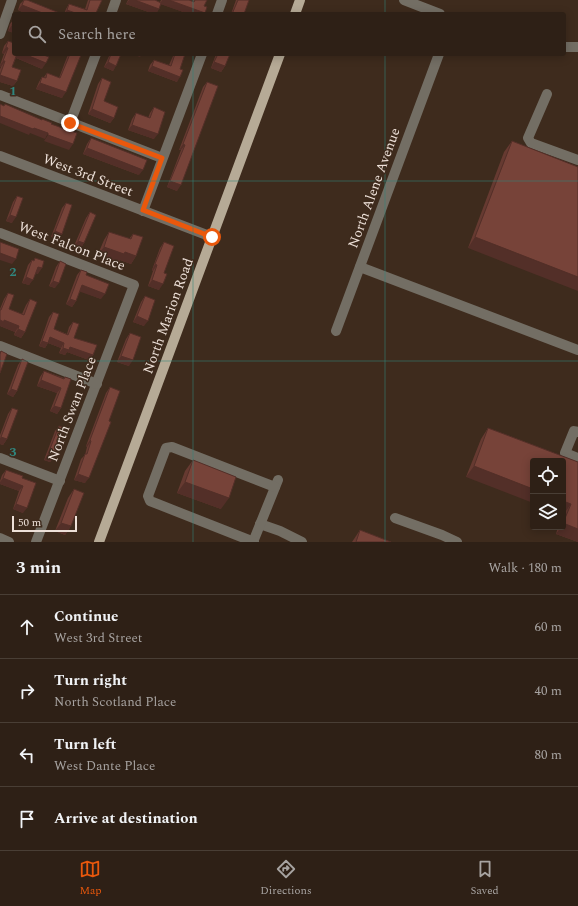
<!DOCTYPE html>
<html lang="en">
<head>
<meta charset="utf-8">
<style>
  body { margin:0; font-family:Spectral,serif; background:#36281f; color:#f1f3f6 }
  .controls { position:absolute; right:12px; bottom:12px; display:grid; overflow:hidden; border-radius:4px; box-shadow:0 2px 10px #0003 }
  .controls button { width:36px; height:36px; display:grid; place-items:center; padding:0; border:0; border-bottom:1px solid #493e35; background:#2e2016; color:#f1f3f6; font:20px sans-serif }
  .scale { position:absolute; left:12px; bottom:10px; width:65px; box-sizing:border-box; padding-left:4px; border:2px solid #ede0d8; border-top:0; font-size:11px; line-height:14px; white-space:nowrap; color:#ede0d8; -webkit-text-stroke:3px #3e2b1d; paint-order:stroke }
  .stop { position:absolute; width:12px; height:12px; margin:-9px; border:3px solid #ea580c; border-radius:50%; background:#fff }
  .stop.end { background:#ea580c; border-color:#fff; box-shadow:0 1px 4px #0008 }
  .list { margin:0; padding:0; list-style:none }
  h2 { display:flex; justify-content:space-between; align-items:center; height:52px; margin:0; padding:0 16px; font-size:17px }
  h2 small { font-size:13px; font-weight:400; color:#a7a3a1 }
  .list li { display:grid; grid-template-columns:26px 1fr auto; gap:12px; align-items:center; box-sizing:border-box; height:64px; padding:0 16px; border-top:1px solid #493e35 }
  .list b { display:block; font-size:15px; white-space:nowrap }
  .list p { margin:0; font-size:13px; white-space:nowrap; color:#a7a3a1 }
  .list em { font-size:13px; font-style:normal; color:#a7a3a1 }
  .icon { flex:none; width:22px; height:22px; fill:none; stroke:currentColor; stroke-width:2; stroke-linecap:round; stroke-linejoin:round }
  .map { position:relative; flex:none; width:578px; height:542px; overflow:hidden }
  .search { position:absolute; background:#2e2016; box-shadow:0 2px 10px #0003; left:12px; right:12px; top:12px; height:44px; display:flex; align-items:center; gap:10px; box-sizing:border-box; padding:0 14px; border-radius:4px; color:#a7a3a1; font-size:15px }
  .sheet { height:308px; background:#2e2016 }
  nav { display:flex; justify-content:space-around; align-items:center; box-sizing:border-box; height:56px; border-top:1px solid #493e35; background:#2e2016; font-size:11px; color:#a7a3a1 }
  nav a { display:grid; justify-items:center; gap:2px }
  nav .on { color:#ea580c }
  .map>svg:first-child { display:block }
</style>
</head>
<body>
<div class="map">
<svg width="578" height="542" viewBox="0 0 578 542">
  <rect width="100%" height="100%" fill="#3e2b1d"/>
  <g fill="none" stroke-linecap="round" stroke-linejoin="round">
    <!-- minor -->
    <g stroke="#736e64" stroke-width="10">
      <polyline points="404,0 440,14"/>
      <polyline points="111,14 116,0"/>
      <polyline points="217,14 222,0"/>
      <polyline points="0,34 12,0"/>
      <polyline points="564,47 578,47"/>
      <polyline points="547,94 528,138 531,143 578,160"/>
      <polyline points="0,95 162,158"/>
      <polyline points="70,123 96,54"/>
      <polyline points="0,156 212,237"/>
      <polyline points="143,211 202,54"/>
      <polyline points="0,233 134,285 36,542"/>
      <polyline points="360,267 578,350"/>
      <polyline points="336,331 439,54"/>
      <polyline points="0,346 97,384"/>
      <polyline points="578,432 574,431 565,453 578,458"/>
      <polyline points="0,458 60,481"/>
      <polyline points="395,518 442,535 457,542"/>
      <polyline points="260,524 280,531 302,542"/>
      <polyline points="0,538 9,542"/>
      <polyline points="253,542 278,480"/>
      <polyline points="254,542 150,501 148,496 166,448 172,447 275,487"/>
    </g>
    <!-- major -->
    <g stroke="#b6aa96" stroke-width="10">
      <polyline points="295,14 300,0"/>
      <polyline points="99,542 280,54"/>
    </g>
  </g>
  <!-- wall -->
  <g fill="#663a31">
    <polygon points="24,0 27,0 62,14 27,14 18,10 20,4"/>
    <polygon points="88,0 102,0 96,13 99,14 64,14 66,9 69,4 85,9"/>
    <polygon points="128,0 155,0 160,2 161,0 189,0 193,1 193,0 207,0 204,6 205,13 205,14 189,14 161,4 156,14 154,14 126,4"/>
    <polygon points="236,0 249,0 244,14 231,14"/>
    <polygon points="14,19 14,33 8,31 10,24"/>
    <polygon points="8,41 42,69 16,58 12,67 17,81 13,86 0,82 0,69 1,67 0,67 0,65 4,54 2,53 4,46"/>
    <polygon points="69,54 78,54 62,98 36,89 39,82 42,77 44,77 47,73 59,78 67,57"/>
    <polygon points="110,54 121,54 113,71 104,67"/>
    <polygon points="171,54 185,54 180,69 177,82 148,71 150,65 154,60 169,65 173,56 171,55"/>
    <polygon points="216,54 230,54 225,66 221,72 211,68"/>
    <polygon points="102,78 104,101 114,118 110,123 88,114 98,84"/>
    <polygon points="207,82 177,191 167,187 181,150 179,150 203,87"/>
    <polygon points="154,107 154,139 128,130 132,119 136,113 148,118 150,113"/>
    <polygon points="91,138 139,175 83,154 87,144"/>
    <polygon points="512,141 578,167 468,248 504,152"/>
    <polygon points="17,196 12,223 6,221 13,202"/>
    <polygon points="66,203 62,234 58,239 51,237 62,208"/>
    <polygon points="90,212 84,243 80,249 74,246 86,218"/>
    <polygon points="109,232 129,239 133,234 136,256 131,264 120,260 119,262 98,254 104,240"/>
    <polygon points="164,242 164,273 159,290 148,286 153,271 152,270 160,248"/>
    <polygon points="35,258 38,274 36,273 29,285 22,283 28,265 32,260 34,260"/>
    <polygon points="60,261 55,288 49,286 56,267"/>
    <polygon points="81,270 86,275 101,299 80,291 76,301 72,307 66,304 77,275"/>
    <polygon points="8,293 9,309 22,314 26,305 30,299 25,332 21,338 14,335 15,332 0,326 0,327 0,309 4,299"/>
    <polygon points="145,296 144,326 133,322 141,302"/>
    <polygon points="53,312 54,329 67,334 69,327 73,322 74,338 93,355 89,360 67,352 65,355 59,353 61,348 48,343 45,348 39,346 49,317"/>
    <polygon points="130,333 129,366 117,362 126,339"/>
    <polygon points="22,359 17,391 13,397 7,394 18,365"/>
    <polygon points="44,371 64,378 65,377 61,408 57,414 50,411 57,393 37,386 40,377"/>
    <polygon points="110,387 85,483 74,480 81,459 85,455 87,447 86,446 106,393"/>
    <polygon points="12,408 7,439 3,445 0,444 0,435 8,414"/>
    <polygon points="59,426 54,457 50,462 44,460 55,431"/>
    <polygon points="488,428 578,462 578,542 556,534 558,527 563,527 563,461 466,477 481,439"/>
    <polygon points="193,460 221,509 177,493 185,471"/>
    <polygon points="6,470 22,478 23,513 13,509 19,491 0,484 0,481 2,475"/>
    <polygon points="74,489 71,526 65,535 55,531 68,498"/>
    <polygon points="360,530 391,542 352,542"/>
  </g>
  <!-- shaded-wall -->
  <g fill="#532f28">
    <polygon points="129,0 135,0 159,9 156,14 154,14 126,4"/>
    <polygon points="162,0 169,0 205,13 205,14 189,14 160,4"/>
    <polygon points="22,5 45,14 27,14 18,10"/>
    <polygon points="67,10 78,14 64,14"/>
    <polygon points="12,25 14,26 14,33 8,31"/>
    <polygon points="6,47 8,48 4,54 2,53"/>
    <polygon points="16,54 24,54 46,63 42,69 14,57"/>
    <polygon points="132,54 142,54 140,57"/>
    <polygon points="3,61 5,61 1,67 0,67 0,65"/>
    <polygon points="108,62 116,66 113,71 104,67"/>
    <polygon points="214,62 225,66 221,72 211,68"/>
    <polygon points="152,66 180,77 177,82 148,71"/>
    <polygon points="0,75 17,81 13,86 0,82"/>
    <polygon points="40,83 66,92 62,98 36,89"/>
    <polygon points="92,109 114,118 110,123 88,114"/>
    <polygon points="0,116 34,128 48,133 45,139 30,133 29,135 0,123"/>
    <polygon points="132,125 158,134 154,139 128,130"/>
    <polygon points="48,135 73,144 69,150 44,141"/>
    <polygon points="183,144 185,145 181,150 179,150"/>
    <polygon points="87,148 143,170 139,175 83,154"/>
    <polygon points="170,181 181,185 177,191 167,187"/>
    <polygon points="10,215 16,217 12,223 6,221"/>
    <polygon points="55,231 62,234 58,239 51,237"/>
    <polygon points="475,237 578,277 578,291 468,248"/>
    <polygon points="78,241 84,243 80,249 74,246"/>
    <polygon points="104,247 125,252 136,256 131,264 120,260 119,262 98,254"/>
    <polygon points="0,253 16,259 12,264 0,260"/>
    <polygon points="155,264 157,265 153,271 152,270"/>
    <polygon points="38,267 42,268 38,274 34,273"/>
    <polygon points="26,277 33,280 29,285 22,283"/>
    <polygon points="152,280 163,284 159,290 148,286"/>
    <polygon points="53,281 59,283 55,288 49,286"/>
    <polygon points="82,285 105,294 101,299 78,291"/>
    <polygon points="70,299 76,301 72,307 66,304"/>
    <polygon points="137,316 148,321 144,326 133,322"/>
    <polygon points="0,320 4,320 19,326 15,332 0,326 0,327"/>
    <polygon points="18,329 25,332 21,338 14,335"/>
    <polygon points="50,337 64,343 61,348 48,343 45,348 39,346 42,341"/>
    <polygon points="70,347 93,355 89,360 67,352 65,355 59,353 63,348"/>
    <polygon points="121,356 133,360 129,366 117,362"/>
    <polygon points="41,380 61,388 57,393 37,386"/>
    <polygon points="11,389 17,391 13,397 7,394"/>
    <polygon points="54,406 61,408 57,414 50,411"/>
    <polygon points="1,437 7,439 3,445 0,444 0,438"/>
    <polygon points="90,440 91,441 87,447 86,446"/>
    <polygon points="48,454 54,457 50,462 44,460"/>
    <polygon points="474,466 533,489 533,503 466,477"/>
    <polygon points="78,474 89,478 85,483 74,480"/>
    <polygon points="3,478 23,486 19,491 0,484 0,482"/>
    <polygon points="185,482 229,498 221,509 177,493"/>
    <polygon points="563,501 571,504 563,515"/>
    <polygon points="16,504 27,508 23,513 13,509"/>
    <polygon points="61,523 71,526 65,535 55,531"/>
    <polygon points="563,523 578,529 578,542 556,534 561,527 563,527"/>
  </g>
  <!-- building -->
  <g fill="#774339" stroke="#532f28">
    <polygon points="24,0 27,0 62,14 45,14 22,5"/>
    <polygon points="90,0 102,0 96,13 99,14 78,14 67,10 69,4 87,10"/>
    <polygon points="135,0 155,0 161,3 159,9"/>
    <polygon points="169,0 189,0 194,2 195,0 207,0 204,6 207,7 205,13"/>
    <polygon points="238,0 249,0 244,14 232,14"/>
    <polygon points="14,19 14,26 12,25"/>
    <polygon points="8,41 14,43 14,54 17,54 12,67 21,70 17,81 0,75 5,61 3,61 8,48 6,47"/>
    <polygon points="24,54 41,54 49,57 46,63"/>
    <polygon points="70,54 78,54 81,55 66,92 40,83 42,77 46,78 47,73 60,78"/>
    <polygon points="111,54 121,54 116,66 108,62"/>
    <polygon points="175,54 185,54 180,69 183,70 180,77 152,66 154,60 171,66"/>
    <polygon points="218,54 230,54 225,66 214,62"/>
    <polygon points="102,78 111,82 104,101 118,107 114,118 92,109"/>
    <polygon points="207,82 218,86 181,185 170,181 185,145 183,144"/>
    <polygon points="0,104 4,106 5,104 42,120 42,119 52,123 51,124 77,133 73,144 48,135 48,133 34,128 33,129 0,116"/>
    <polygon points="154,107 165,112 158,134 132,125 136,113 150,118"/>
    <polygon points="91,138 147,160 143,170 87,148"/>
    <polygon points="512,141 578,167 578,277 475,237"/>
    <polygon points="17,196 23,198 16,217 10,215"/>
    <polygon points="66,203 72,205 62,234 55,231"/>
    <polygon points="90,212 96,215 84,243 78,241"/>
    <polygon points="109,232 131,239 133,234 143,237 136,256 125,252 124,254 104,247"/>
    <polygon points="0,242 19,249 16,259 0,253"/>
    <polygon points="164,242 174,246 164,273 167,274 163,284 152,280 157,265 155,264"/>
    <polygon points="35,258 44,261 42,268 38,267 33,280 26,277 32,260 34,261"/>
    <polygon points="60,261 66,264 59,283 53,281"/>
    <polygon points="81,270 87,272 86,275 109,284 105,294 82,285 76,301 70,299"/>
    <polygon points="8,293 14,295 9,309 24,315 30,299 37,302 25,332 18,329 19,326 4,320 4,322 0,320 0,310 1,310"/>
    <polygon points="145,296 155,300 148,321 137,316"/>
    <polygon points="53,312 59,314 54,329 68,335 73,322 79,324 74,338 97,345 93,355 70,347 69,350 63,348 64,343 50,337 48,343 42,341"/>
    <polygon points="130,333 141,337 133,360 121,356"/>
    <polygon points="1,351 7,354 0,373 0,354"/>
    <polygon points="22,359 28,362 17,391 11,389"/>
    <polygon points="44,371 64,379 65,377 71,379 61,408 54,406 61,388 41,380"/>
    <polygon points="110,387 120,391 109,421 111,422 89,478 78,474 85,454 87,454 91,441 90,440"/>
    <polygon points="12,408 18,410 7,439 1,437"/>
    <polygon points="59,426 65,428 54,457 48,454"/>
    <polygon points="488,428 578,462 578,529 563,523 571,504 563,501 563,461 533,461 533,489 474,466"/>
    <polygon points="193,460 236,477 229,498 185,482"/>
    <polygon points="6,470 23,476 22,478 36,483 27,508 16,504 23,486 3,478"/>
    <polygon points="74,489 84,493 71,526 61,523"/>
    <polygon points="360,530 391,542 356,542"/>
  </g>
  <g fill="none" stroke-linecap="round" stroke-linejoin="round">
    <!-- route -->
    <polyline stroke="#ea580c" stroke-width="5" points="70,123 162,158 143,210 212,237"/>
  </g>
  <!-- grid -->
  <path fill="none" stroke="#30867e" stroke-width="1" stroke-opacity="0.55" d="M193,0V14M385,0V14M193,54V542M385,54V542M0,181H578M0,361H578"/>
  <g text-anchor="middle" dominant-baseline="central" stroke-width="3" stroke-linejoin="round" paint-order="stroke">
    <!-- street labels -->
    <g font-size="14" fill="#ede0d8" stroke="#3e2b1d">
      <text transform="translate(88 175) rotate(21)">West 3rd Street</text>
      <text transform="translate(374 188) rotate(-70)">North Alene Avenue</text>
      <text transform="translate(72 246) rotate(21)">West Falcon Place</text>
      <text transform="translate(168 316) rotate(-70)">North Marion Road</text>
      <text transform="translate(72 409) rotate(-69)">North Swan Place</text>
    </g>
  </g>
  <g font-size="13" text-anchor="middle" font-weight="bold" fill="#30867e" stroke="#3e2b1d" stroke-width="3" stroke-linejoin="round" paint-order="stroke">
    <text x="13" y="95">1</text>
    <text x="13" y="276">2</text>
    <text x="13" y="456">3</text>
  </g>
</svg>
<div class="controls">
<button><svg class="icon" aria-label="locate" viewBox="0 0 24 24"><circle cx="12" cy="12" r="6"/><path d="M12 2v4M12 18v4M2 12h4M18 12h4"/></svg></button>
<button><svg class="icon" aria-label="layers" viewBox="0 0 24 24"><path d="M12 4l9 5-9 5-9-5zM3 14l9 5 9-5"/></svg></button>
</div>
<div class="scale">50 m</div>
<div class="stop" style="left:212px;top:237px"></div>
<div class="stop end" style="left:70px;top:123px"></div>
<div class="search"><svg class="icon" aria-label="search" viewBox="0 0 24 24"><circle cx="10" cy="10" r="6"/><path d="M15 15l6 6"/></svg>Search here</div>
</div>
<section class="sheet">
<h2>3 min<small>Walk · 180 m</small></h2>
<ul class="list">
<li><svg class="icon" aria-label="ahead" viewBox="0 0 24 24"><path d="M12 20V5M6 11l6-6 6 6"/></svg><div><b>Continue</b><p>West 3rd Street</p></div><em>60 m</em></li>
<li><svg class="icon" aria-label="right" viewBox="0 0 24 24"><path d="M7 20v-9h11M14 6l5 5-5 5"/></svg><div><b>Turn right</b><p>North Scotland Place</p></div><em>40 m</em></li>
<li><svg class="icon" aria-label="left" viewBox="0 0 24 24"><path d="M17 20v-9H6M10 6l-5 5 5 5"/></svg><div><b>Turn left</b><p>West Dante Place</p></div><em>80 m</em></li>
<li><svg class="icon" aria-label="arrive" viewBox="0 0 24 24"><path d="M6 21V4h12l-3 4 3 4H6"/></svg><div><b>Arrive at destination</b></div></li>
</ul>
</section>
<nav>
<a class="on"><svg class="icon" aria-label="map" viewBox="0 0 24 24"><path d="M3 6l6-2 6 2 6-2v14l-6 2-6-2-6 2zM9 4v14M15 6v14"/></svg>Map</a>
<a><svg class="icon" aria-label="directions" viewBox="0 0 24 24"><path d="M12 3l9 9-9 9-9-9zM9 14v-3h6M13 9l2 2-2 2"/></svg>Directions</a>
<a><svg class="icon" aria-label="saved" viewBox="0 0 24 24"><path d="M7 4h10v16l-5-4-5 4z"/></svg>Saved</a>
</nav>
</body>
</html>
